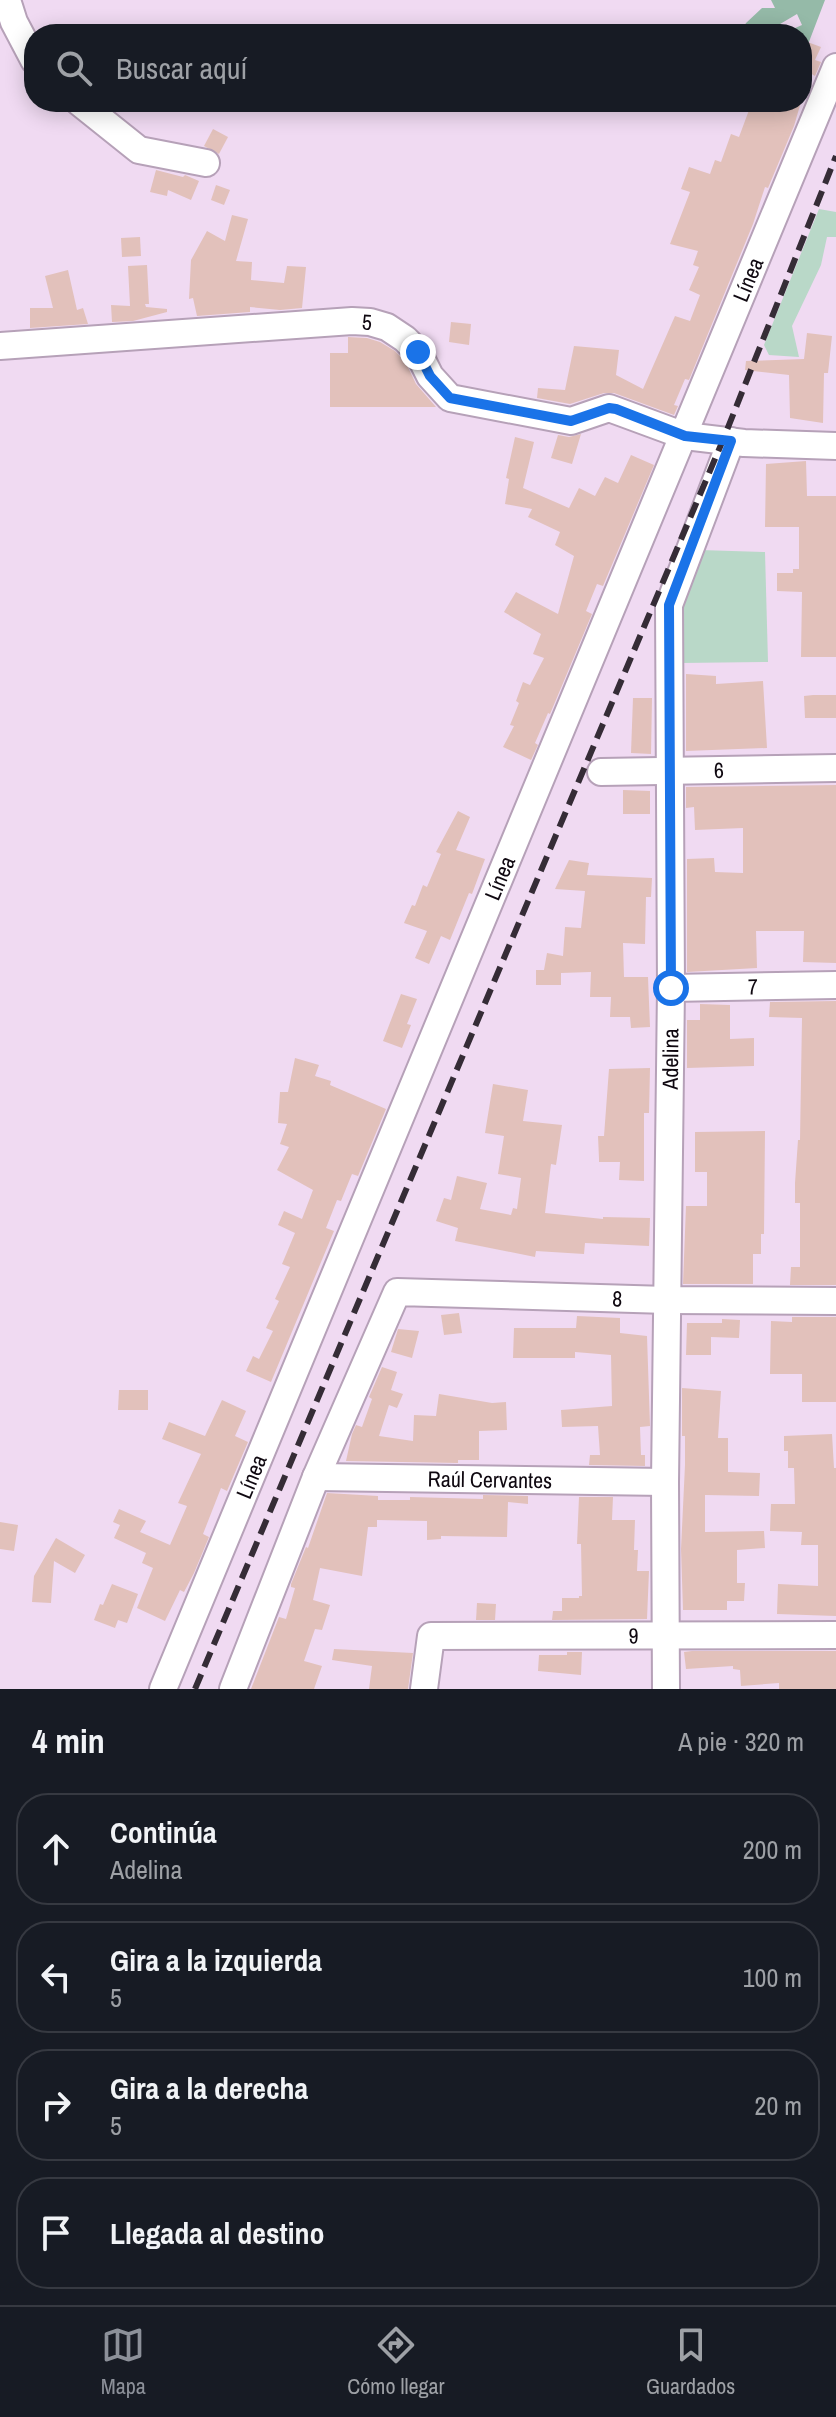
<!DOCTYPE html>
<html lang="es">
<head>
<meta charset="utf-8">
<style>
  body { margin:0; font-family:"Archivo Narrow",sans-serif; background:#242831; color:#f1f3f6 }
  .stop { position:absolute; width:24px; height:24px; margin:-18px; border:6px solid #1a73e8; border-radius:50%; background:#fff }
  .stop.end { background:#1a73e8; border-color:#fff; box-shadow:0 2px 8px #0008 }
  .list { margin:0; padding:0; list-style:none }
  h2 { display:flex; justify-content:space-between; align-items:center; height:104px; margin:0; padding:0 32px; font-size:34px }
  h2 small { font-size:26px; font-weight:400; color:#9ea1a6 }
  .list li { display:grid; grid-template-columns:52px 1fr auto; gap:24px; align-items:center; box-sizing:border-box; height:112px; margin:0 16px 16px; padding:0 16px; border:2px solid #363941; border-radius:32px }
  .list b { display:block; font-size:30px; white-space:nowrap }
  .list p { margin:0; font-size:26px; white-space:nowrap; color:#9ea1a6 }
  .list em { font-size:26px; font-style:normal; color:#9ea1a6 }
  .icon { flex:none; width:44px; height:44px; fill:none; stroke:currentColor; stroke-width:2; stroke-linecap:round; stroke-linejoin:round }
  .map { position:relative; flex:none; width:836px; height:1689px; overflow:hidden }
  .search { position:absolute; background:#171b24; box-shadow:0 4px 20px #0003; left:24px; right:24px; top:24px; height:88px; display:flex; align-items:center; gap:20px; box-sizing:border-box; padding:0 28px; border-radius:32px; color:#9ea1a6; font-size:30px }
  .sheet { height:616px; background:#171b24 }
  nav { display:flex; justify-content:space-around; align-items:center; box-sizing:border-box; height:112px; border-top:2px solid #363941; background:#171b24; font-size:22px; color:#9ea1a6 }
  nav a { display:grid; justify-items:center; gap:4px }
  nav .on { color:#8c9099 }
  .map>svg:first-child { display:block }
</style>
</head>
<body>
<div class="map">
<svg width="836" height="1689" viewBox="0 0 836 1689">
  <rect width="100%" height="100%" fill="#f0daf2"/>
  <!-- green -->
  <g fill="#b9d8c8">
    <polygon points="819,209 836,212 836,237 827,237 821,265 792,326 799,357 769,355 764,345"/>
    <polygon points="700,550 765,552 768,662 681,663 680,601"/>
  </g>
  <!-- forest -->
  <polygon fill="#95baa8" points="771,0 825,0 807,47 802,45 802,34 795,34 793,29 802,25 797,14 775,27 773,34 740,34 746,23 762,8 775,8"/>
  <!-- building -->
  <g fill="#e2c1bb">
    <polygon points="802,40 821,47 815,60 821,62 815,76 810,73 803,91"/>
    <polygon points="752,102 801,102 794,126 768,188 765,187 753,224 689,380 685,379 674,405 678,406 674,415 614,393 604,393 570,404 537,398 538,388 565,390 574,346 619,350 616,375 643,389 675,316 690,321 700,295 689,290 699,267 693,265 698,251 670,244 690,192 681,189 689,167 710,174 715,160 721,162 731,134 739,137"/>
    <polygon points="213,129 228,137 219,154 204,146"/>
    <polygon points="156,170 183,177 185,175 199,181 191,200 168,190 167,196 150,192"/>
    <polygon points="216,185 230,190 224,205 211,200"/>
    <polygon points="232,215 248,219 236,261 252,262 251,280 284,283 287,266 306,267 302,308 280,310 250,307 250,312 197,316 193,298 189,299 191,260 207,231 225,241"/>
    <polygon points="140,237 141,256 122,257 121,238"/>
    <polygon points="147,265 149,304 145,304 146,307 167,309 167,312 133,321 112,322 111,305 130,306 128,266"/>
    <polygon points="68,270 77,310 83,308 88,324 30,328 30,308 53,308 45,276"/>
    <polygon points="451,322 471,324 469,345 449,342"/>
    <polygon points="807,333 832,336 828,373 824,373 823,423 790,418 789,375 745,370 746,361 804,359"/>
    <polygon points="348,337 367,338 380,342 395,351 405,361 416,384 436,407 330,407 330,353 348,353"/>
    <polygon points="581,434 572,464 551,458 558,435 569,437"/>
    <polygon points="515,437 534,442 523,488 569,508 579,488 595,496 605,477 618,483 631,455 654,465 603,586 597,584 586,611 592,614 550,714 548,713 535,743 538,745 531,760 503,747 514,726 510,725 519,703 516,701 523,682 530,685 544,658 533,654 541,634 504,612 516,592 558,614 574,556 555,545 560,532 528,517 532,509 505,504 509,479 506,478"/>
    <polygon points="806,461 807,496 836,496 836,657 801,657 802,592 777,591 777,573 793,573 793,569 799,569 799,527 765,527 766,464"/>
    <polygon points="686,674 716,676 716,684 763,681 767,748 686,751"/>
    <polygon points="813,695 836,695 836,718 805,718 804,696"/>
    <polygon points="633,698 652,698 651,754 631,753"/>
    <polygon points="836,785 836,963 803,962 804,931 756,931 757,968 687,972 687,859 714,858 715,872 743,873 743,828 695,830 694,807 686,808 686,787"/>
    <polygon points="623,790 650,791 650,814 623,814"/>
    <polygon points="458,811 470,817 456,850 485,859 472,894 469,893 450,940 441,936 429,964 415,958 427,931 404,923 412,905 415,906 423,885 427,887 441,854 436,852"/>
    <polygon points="569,860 589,863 587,875 652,878 651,897 646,897 645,944 623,943 624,977 648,977 650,1027 631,1028 630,1017 610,1017 611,997 590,997 591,972 561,973 561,985 536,985 536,970 544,970 547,953 563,956 565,927 581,928 585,891 555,889"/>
    <polygon points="401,994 417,999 407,1024 411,1025 402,1048 383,1041"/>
    <polygon points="836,1001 836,1285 790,1285 791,1267 800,1267 800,1203 795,1203 795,1183 798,1140 800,1140 802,1018 769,1017 770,1002"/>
    <polygon points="700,1004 730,1005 730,1039 754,1038 754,1066 687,1068 687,1020 700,1020"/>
    <polygon points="295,1058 319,1065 315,1076 331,1081 330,1085 386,1109 358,1176 352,1174 341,1201 337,1200 326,1228 334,1231 271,1382 246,1371 253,1356 259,1359 273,1331 266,1328 279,1301 275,1299 290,1267 282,1264 295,1233 278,1225 284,1211 302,1219 313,1190 277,1170 289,1147 280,1144 287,1124 278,1123 280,1092 288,1092"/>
    <polygon points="650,1068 649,1113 644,1113 644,1181 619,1180 620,1162 599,1162 599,1159 598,1136 604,1136 609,1069"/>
    <polygon points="493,1084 528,1090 523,1121 562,1125 556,1165 551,1164 545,1213 603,1219 603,1217 650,1218 649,1246 585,1243 584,1254 536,1251 535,1257 455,1241 458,1228 436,1221 444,1198 451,1200 457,1176 487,1183 480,1209 511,1215 513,1208 517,1209 521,1178 498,1174 504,1136 485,1133"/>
    <polygon points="765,1131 764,1234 761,1234 761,1254 753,1254 753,1284 683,1284 686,1206 707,1206 707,1172 695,1172 695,1132"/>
    <polygon points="459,1313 462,1333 444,1335 441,1315"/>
    <polygon points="577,1316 620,1318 620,1333 647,1336 650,1426 640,1427 641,1455 645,1455 645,1466 589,1465 590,1455 600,1455 598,1426 562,1427 561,1410 612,1406 611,1355 575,1352 575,1358 513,1358 514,1328 576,1328"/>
    <polygon points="792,1317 836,1317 836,1402 802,1402 802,1374 770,1374 771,1321 792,1322"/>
    <polygon points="722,1319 740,1320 739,1338 711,1337 711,1355 686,1355 687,1323 722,1323"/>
    <polygon points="398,1329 419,1331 412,1358 391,1352"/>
    <polygon points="382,1367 397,1372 391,1390 403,1394 397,1408 389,1405 379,1436 413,1441 414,1415 436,1416 439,1394 492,1403 506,1402 507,1430 479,1431 479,1460 458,1460 458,1463 346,1461 352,1434 356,1425 362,1427 372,1399 369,1397"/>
    <polygon points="682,1388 721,1391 718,1438 728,1438 728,1472 760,1473 759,1496 705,1495 705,1532 764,1531 765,1548 737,1550 737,1583 745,1583 744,1601 727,1601 727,1610 683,1610 681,1549 685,1465 685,1436 682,1436"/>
    <polygon points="119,1390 148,1390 148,1410 118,1410"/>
    <polygon points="222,1400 246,1411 235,1436 248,1442 227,1491 221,1488 203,1534 209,1537 194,1573 184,1592 180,1590 165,1621 137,1608 153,1568 142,1563 146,1553 114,1538 120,1525 113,1522 119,1509 146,1521 140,1532 170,1545 187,1506 178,1503 201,1454 162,1439 169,1422 205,1436"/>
    <polygon points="832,1434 834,1468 836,1468 836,1616 777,1614 778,1584 818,1586 818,1545 801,1545 802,1532 770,1531 771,1504 795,1504 794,1468 788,1468 788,1451 784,1451 784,1436"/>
    <polygon points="327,1493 378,1496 378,1500 410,1500 410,1497 483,1499 483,1495 528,1496 528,1504 508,1502 507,1537 441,1536 441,1539 427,1540 427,1521 377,1520 377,1527 368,1527 362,1576 320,1568 313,1600 330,1605 322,1630 315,1629 304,1661 322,1666 314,1689 251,1689 279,1617 286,1619 295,1588 291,1587 291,1584 306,1547 308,1548"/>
    <polygon points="579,1497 613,1497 612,1520 635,1520 634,1550 638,1550 637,1571 649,1571 647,1619 552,1620 553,1611 562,1611 562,1598 579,1598 579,1596 582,1596 581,1544 577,1544"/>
    <polygon points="0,1522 18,1525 14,1551 0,1549"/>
    <polygon points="56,1538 85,1555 75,1573 54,1561 51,1603 32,1602 34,1576"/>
    <polygon points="112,1584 138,1594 127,1623 118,1620 115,1628 94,1620 100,1604 103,1605"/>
    <polygon points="477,1603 496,1604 495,1620 476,1620"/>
    <polygon points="334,1649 413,1653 408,1689 369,1689 372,1666 332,1660"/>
    <polygon points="692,1651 836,1651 836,1689 779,1689 779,1683 741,1686 740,1670 733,1669 733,1666 686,1669 684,1652"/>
    <polygon points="567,1652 582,1652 581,1675 538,1671 539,1655 567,1655"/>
  </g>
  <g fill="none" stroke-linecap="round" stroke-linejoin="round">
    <!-- minor casing -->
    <g stroke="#b6a1b8" stroke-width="30">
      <g id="minor">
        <polyline points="7,0 14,22 34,60"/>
        <polyline points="79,102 139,150 206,163"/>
        <path id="s1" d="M0,346L352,321L370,322L387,327L405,339L418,352L430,376L450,398L571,421L609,408L685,436L744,443L836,446"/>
        <path id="s2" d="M601,772L836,768"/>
        <path id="s3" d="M671,988L836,985"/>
        <path id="s4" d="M316,1477L665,1482"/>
        <path id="s5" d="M163,1689L836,67"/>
        <path id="s6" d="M233,1689L316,1477L397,1292L667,1300L836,1301"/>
        <path id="s7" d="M424,1689L431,1636L836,1635"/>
        <path id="s8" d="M666,1689L665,1482L671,988L669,605L731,441"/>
      </g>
    </g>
    <!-- minor -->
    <use href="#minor" stroke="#fff" stroke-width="26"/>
    <!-- rail -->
    <polyline stroke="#352c36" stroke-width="6" stroke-dasharray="16 8" stroke-linecap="butt" points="195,1689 723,440 836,156"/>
  </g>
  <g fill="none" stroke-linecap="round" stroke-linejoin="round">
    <!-- route -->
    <polyline stroke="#1a73e8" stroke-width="10" points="418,352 430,376 450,398 571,421 609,408 616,409 685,436 731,441 669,605 671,988"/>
  </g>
  <g text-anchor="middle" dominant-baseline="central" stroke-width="8" stroke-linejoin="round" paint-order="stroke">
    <!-- street labels -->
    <g font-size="22" fill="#0f0810" stroke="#fff">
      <text stroke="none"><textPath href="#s5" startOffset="1526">Línea</textPath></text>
      <text stroke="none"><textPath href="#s1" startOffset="368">5</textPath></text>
      <text stroke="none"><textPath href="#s2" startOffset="118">6</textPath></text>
      <text stroke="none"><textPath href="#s5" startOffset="878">Línea</textPath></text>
      <text stroke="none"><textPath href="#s3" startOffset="82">7</textPath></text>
      <text stroke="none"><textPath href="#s8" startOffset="630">Adelina</textPath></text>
      <text stroke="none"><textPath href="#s6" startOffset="650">8</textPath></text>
      <text stroke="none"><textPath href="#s5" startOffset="230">Línea</textPath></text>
      <text stroke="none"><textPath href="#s4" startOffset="174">Raúl Cervantes</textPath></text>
      <text stroke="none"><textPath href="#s7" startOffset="256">9</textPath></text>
    </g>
  </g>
</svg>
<div class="stop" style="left:671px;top:988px"></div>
<div class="stop end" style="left:418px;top:352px"></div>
<div class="search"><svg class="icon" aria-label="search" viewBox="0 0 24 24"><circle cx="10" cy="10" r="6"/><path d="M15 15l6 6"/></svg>Buscar aquí</div>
</div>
<section class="sheet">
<h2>4 min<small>A pie · 320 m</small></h2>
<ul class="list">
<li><svg class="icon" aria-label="ahead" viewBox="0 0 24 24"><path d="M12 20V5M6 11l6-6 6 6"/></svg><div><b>Continúa</b><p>Adelina</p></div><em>200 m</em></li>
<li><svg class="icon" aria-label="left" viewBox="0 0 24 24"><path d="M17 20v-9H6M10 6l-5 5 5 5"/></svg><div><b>Gira a la izquierda</b><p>5</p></div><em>100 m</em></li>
<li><svg class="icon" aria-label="right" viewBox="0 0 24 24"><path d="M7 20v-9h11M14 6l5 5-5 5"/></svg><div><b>Gira a la derecha</b><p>5</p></div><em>20 m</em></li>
<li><svg class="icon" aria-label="arrive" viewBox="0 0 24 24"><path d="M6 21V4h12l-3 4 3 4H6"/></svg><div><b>Llegada al destino</b></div></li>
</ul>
</section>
<nav>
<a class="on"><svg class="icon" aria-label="map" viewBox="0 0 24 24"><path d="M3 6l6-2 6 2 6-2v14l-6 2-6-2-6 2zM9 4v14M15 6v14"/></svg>Mapa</a>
<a><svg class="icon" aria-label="directions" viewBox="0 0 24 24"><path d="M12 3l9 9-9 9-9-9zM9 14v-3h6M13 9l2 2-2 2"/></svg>Cómo llegar</a>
<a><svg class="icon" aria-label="saved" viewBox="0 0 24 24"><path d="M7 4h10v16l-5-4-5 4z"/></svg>Guardados</a>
</nav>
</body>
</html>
